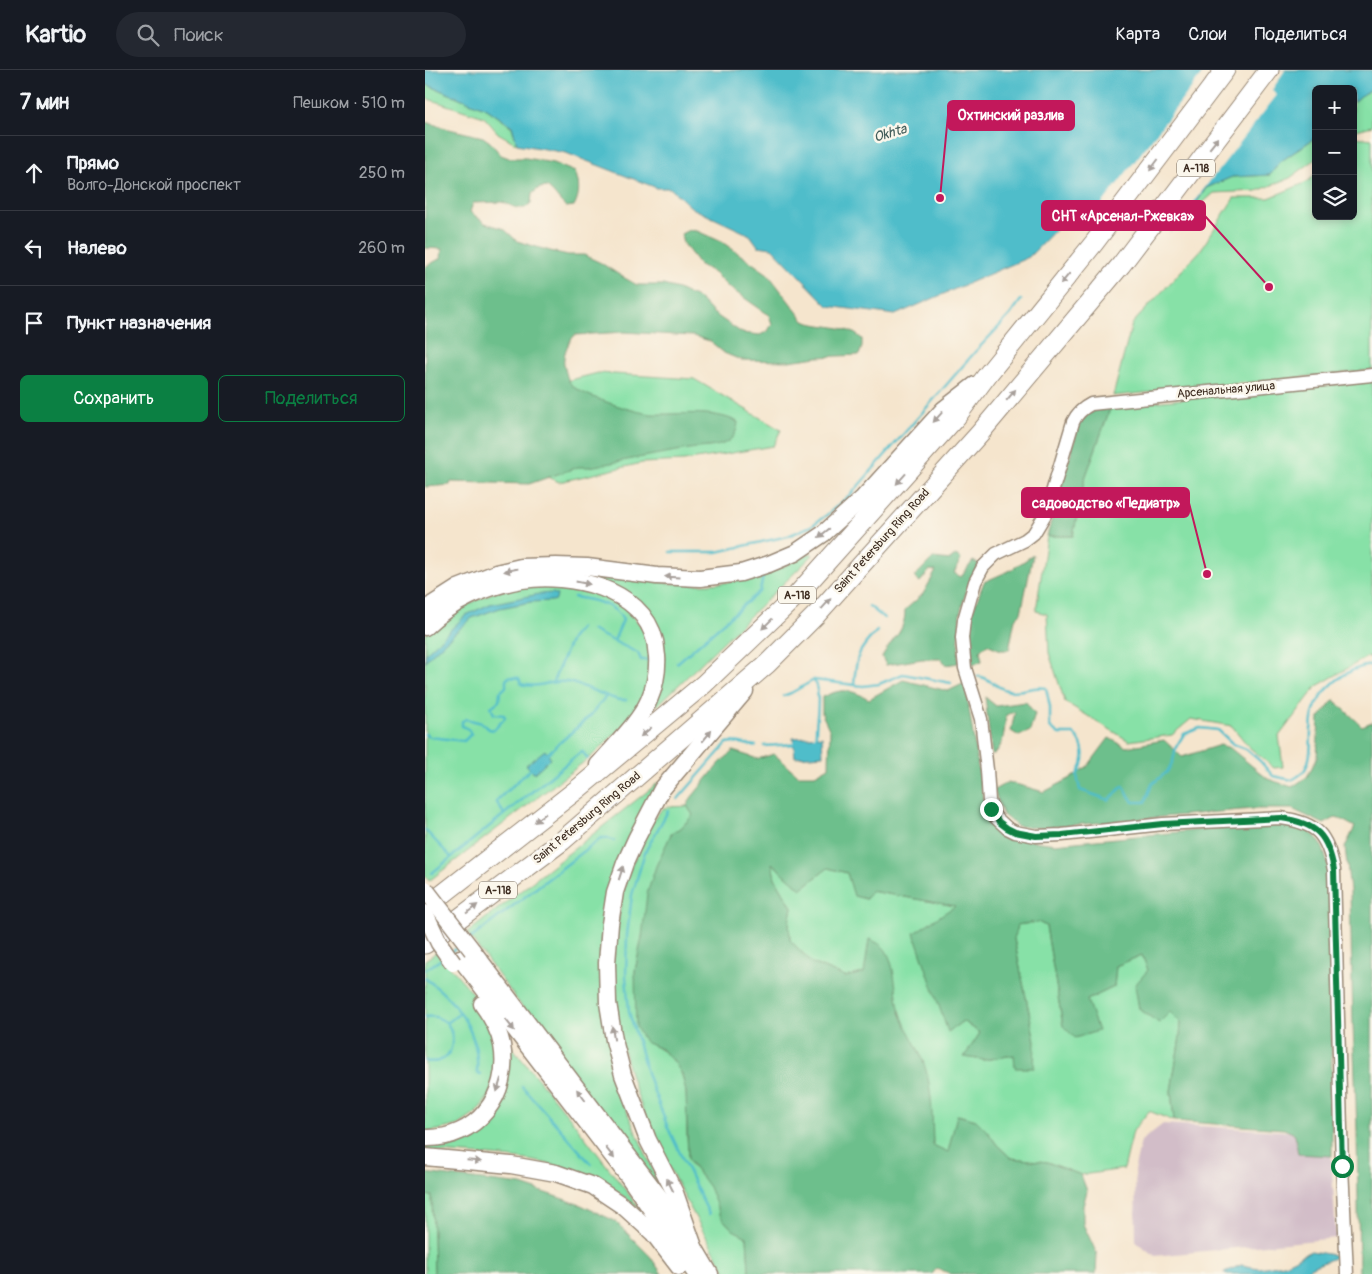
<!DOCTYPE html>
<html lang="ru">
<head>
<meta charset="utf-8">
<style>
  body { margin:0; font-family:Pangolin,sans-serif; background:#242831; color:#f1f3f6 }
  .controls { position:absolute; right:15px; top:15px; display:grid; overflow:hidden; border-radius:8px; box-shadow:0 2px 8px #0003 }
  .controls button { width:45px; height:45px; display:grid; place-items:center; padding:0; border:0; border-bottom:1px solid #363941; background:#171b24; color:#f1f3f6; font:25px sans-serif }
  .stop { position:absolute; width:15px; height:15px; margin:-11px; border:4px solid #0b8043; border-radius:50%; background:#fff }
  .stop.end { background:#0b8043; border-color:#fff; box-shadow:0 1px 5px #0008 }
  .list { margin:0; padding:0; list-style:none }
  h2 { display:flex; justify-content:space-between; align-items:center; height:65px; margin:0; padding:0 20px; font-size:21px }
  h2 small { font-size:16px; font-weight:400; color:#9ea1a6 }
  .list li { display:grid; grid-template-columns:32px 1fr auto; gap:15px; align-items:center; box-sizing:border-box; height:75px; padding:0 20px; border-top:1px solid #363941 }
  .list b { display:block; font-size:19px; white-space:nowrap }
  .list p { margin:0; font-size:16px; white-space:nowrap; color:#9ea1a6 }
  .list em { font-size:16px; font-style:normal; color:#9ea1a6 }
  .actions { display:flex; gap:10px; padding:15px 20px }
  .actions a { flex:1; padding:11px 0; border:1px solid #0b8043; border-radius:8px; text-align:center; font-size:18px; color:#0b8043 }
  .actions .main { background:#0b8043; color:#fff }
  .icon { flex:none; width:28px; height:28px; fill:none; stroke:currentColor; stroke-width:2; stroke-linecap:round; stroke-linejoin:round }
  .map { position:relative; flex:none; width:947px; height:1204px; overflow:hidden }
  header { display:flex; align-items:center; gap:30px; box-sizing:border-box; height:70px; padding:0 25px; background:#171b24; border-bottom:1px solid #363941 }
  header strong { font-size:24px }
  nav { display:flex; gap:28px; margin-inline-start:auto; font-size:18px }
  .search { width:350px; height:45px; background:#242831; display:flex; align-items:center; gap:12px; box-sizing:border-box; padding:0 18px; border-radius:28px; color:#9ea1a6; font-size:19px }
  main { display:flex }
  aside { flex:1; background:#171b24 }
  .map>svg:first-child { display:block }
</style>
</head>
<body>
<header>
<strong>Kartio</strong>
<div class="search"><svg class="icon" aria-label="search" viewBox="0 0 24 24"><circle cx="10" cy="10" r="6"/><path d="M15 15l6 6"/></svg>Поиск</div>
<nav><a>Карта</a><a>Слои</a><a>Поделиться</a></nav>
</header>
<main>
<aside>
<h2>7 мин<small>Пешком · 510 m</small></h2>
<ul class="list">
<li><svg class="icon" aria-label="ahead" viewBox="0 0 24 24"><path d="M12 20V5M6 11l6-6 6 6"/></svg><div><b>Прямо</b><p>Волго-Донской проспект</p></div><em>250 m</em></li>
<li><svg class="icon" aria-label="left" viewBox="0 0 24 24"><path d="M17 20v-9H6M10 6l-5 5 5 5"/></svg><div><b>Налево</b></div><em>260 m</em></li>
<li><svg class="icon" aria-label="arrive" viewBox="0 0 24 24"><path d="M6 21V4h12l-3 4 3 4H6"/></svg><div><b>Пункт назначения</b></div></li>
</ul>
<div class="actions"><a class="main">Сохранить</a><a>Поделиться</a></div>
</aside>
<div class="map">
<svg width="947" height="1204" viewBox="0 0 947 1204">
  <rect width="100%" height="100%" fill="#fbf7ec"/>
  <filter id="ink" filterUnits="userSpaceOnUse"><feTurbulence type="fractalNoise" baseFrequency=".02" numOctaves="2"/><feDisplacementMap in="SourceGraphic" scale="10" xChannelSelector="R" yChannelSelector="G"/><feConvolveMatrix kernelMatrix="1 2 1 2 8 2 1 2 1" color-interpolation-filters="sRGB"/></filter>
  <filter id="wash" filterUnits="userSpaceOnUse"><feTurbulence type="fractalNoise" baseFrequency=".0096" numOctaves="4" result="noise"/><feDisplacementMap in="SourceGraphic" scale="20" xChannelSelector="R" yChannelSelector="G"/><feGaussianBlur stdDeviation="1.12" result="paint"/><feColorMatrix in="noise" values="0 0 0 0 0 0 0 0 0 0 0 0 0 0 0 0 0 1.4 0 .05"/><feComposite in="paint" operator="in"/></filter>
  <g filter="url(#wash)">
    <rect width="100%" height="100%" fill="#f5e5cd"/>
    <!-- industrial -->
    <polygon fill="#d2bdc8" points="738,1054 905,1064 911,1168 730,1186 711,1172 710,1097 716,1071"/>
    <!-- green -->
    <g fill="#87e1a7" stroke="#618662">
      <polygon points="0,14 62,39 87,57 92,74 73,63 59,47 0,28"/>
      <polygon points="947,19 947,56 928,61 928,33 938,24"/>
      <polygon points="891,67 891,89 865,108 832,121 789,123 764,145 781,118 807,107 845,105 855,92"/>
      <polygon points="931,67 947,69 947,300 688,326 707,254 775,181 809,128 844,128 882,112 891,104 891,146 928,146 928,70"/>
      <polygon points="173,303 269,309 356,360 348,376 259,391 217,393 134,412 106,399 114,318"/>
      <polygon points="947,311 947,588 942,587 892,616 854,666 858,697 849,698 824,677 807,656 766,649 747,665 704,671 640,632 624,583 622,544 611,541 622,466 648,466 659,411 686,336"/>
      <path d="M386,483L388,485L233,635L230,634L239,600V574L230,554L163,508L165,504C220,510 275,522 329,507C349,502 368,492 386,483Z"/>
      <polygon points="106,514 165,519 196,534 218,558 226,584 221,619 210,642 195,659 168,685 4,811 0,806 0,565 23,544 67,523"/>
      <polygon points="233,713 184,820 191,1007 203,1044 242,1131 42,863"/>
      <path d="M262,736L268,745L256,758L246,764L217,867L210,901L221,972C268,993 261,1023 262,1068C263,1074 262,1081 263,1087C265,1098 280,1108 285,1118C298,1144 292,1152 322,1167L324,1200L326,1204H302C249,1108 186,1007 188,894C189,883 191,871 192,860C196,833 199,808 212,784C217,773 229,744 239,738C245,736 255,737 262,736Z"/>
      <path d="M346,792L376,819L403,798L422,803L430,826L441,829L445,821L531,836L524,961L538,951L555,963L540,987L559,990L590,985L610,971L589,869L592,855L613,852L621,856L638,956L662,930L689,917L691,896L717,885C726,909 738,934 756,952L755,967L746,1021L749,1051L724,1041L708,1061L699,1099L656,1105L622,1092L586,1088L572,1075L563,1062L551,1050L533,1045L523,1083L508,1075L505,1025L498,991L480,956L475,940L439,903L420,907L387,893L365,870L364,853L367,837L350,808Z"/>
      <polygon points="12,882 42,916 53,932 72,972 70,1010 61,1030 50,1044 34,1055 0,1063 0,890"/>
      <path d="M84,974L146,1049L215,1139C201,1129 187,1116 170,1109C117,1085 57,1086 0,1081V1076C18,1077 35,1068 51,1060Z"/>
      <polygon points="0,1125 7,1126 9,1204 0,1204"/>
    </g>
    <!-- forest -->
    <g fill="#6dbf8c" stroke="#547455">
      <path d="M0,52L24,59L58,67L65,72L76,85L84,88H101L128,93L150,102C155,114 155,125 149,136L141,137C133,130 130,123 122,117L114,118L107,124L106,133L100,138H92L77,132L48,133L45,142L60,153L79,159L92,171L125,181L143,185H159L176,193L196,206L212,215H238L253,219L276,230L288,243L317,263L335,265L343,261L347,254L344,245L302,216L289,203L274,194L258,173L256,164L264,160L272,161L297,172L343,204L379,251C399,259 420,253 437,269V277L434,285L392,287L364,291L316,290L299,283L285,271L268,266L199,262L150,265C142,273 136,288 140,299C142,306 143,312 148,316C157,326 213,343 226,344C255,345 287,339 313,352C312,360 310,367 302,372C292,378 276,377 264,379C231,384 198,391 164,397H153L104,414L26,412L25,415L0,417V197L16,188L17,179L0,178Z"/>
      <path d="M686,336L659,411L648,466H622L654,355C662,342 671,339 686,336Z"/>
      <path d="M531,485L536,489L529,503L536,507L548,491L554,494L542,518L535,544L533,593L521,595L517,589H497L461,595L457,587C467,567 480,564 480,540L498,524L511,501L505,500L495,512L489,507L508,488L525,490Z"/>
      <polygon points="608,485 596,543 590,549 584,580 576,580 562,574 555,581 557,591 548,595 544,573 547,543 559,512 586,500"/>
      <path d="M478,610L523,621L540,613L560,742L572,757L593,769L630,774L848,753C896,761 896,764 906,810L907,1086L873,1084L870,1064L859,1059L749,1051L746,1021L755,967L756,953L745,942L734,953L714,939L710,915L723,900L717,885L691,896L689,917L662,930L673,961L650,968L638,956L621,856L613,852L592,855L589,869L610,971L609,998H590L589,985L559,990L539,987L555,963L538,951L523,962L489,863L530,836L446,821L441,829L429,826L422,803L403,798L376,819L347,793L350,808L367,837L364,853L365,870L387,893L420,907L439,903L444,869C448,871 454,873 457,876C471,888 470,925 475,942C481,960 492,974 498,991C508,1017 507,1048 508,1075L523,1082L532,1045L551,1050L563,1062L572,1075L586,1088L622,1092L656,1105L662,1121L658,1136V1154L672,1184L671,1204H526L512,1198L507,1204H326L324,1200L322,1167L308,1160L296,1147L284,1117L263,1089L261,1022L257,1004L248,990L236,979L220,972L211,957L210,901L217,867L222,824L231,796L246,764L256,758L268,745L262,736L266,728L294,694L308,681L333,689L349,684L373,705H390L404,697L405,661L397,644V627C418,618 424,619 444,629Z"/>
      <path d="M560,627L571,636L601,632L610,644L605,661L594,666L586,661L590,642L581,645C579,660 580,676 567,686Z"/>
      <polygon points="909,630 937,656 947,652 947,1204 934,1204 932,1060 928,955 925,821 920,777 930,757 912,747 899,754 867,739 827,739 614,758 592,756 578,745 569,720 583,712 619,722 646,708 663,696 684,668 701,677 739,670 757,687 795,675 805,678 843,709 867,717 882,707 892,688 894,648"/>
      <polygon points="0,1103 97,1115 156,1135 190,1151 225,1186 237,1204 9,1204 7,1126 0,1125"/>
    </g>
    <!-- water -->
    <g fill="#50bdca" stroke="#467474">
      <polygon points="0,0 947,0 947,19 938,24 928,33 928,19 891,19 891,67 855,92 845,105 807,107 781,118 764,145 739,167 688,149 664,144 651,148 637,153 604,187 470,245 403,236 347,178 333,176 325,165 267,138 245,118 232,118 141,83 92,74 87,56 62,39 0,14"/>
      <polygon points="128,523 132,525 131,530 127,531 106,532 75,538 47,548 21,571 2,589 0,593 1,583 41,545 65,534 114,524"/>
      <polygon points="397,666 398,685 370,687 368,668"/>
      <polygon points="120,680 126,688 109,703 101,695"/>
      <polygon points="886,1181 914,1186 885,1198 877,1204 799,1204 800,1202 816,1195 834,1198 859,1194"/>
    </g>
    <!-- pier -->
    <polygon fill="#f5e5cd" points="780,0 860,0 847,20 852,25 739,170 724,170 704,167 687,151 667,147"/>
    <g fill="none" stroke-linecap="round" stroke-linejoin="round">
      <!-- stream -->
      <g stroke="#50bdca" stroke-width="2.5">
        <polyline points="245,482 292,482 363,466 386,456 403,444 428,422 550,282 585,245 596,230"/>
        <path d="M149,527C166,530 190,533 198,550L189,571"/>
        <polyline points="444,536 459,548"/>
        <polyline points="166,560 213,583 216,590 223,590"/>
        <polyline points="252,593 335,521 338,506"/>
        <path d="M552,606C564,607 570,617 581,620C595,624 607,615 621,618L625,637V657L634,664H649C661,675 661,691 652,705L655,720L684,730L698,716L708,732H720L727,714L742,702L748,691L751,677L759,664L775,658L793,660L808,674L821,679L835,691L848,706L867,710C870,708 876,705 879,701C890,684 883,663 888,644C894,620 922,597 947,595"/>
        <path d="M389,610C397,629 390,647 391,667"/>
        <polyline points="128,612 146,569 155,558"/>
        <path d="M429,615C431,587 432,581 452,561"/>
        <polyline points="358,626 366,623 389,610 438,616 454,614 478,604 526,613"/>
        <path d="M0,664L5,667L39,671L46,664L43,659L37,656V651L41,649L57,653L64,659L69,660L80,648L79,645L69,644L66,637L74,631L75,622L81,617V610L84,607L94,608L96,614C112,619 125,610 142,612C159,615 176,625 194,630H201"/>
        <polyline points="339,676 371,674"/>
        <polyline points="121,685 166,645 181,626"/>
        <path d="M253,729L302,673C312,670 320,675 331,676"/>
        <polyline points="243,741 220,782 207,825 202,865 201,906 204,942 223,1006 243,1058 284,1144"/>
        <polyline points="79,744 71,731 108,697"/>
        <polyline points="0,760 26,787"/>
        <polyline points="7,803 157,681 163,689"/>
        <polyline points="45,869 176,768 183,768 189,771"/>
        <polyline points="26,882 36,875"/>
        <polyline points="0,900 18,888"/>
        <path d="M0,908C31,931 55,962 52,1002L55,1004"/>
        <path d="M0,947C9,945 15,948 22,953L35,943"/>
        <path d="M0,991C4,992 9,992 13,991C30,986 30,965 22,953"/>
        <polyline points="97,1016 166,1094"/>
      </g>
    </g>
  </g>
  <g filter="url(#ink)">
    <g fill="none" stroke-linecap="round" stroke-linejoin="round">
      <!-- minor casing -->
      <g stroke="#988876" stroke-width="15">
        <path id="minor" d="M922,1204L917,1096L909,800C902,765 893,753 856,748L738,754L637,765L611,766L590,762L582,758L569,746L564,731L562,700L556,649L540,598L537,568L539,550L550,512L558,497L571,484L600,470L609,463L621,443L648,352C652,343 658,338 666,334L947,305"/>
      </g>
      <!-- major casing -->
      <g stroke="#988876" stroke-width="19">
        <g id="major">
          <polyline points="0,541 8,534 33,518 71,503 96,497 131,496 162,497 232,506 275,508 316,503 344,494 370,483 398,464 438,428 519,339 550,315"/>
          <path d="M0,557C26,532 61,516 97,510C144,503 217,517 230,571C231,575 231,581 232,586C233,601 230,616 224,630C214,653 189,676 173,695"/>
          <polyline points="47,880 239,1133 269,1177 285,1204"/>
          <polyline points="35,888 203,1106 271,1204"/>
          <path d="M0,1068C51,1070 86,1025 77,975C74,960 66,946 57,934"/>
          <polyline points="0,1087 86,1095 131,1103 168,1116 198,1136 228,1163 254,1197"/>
          <polyline points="269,1177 250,1123 223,1070 198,1005 189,970 183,933 182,893 185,854 190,822 200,793 211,769 237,719 320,621"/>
        </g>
      </g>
      <!-- highway casing -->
      <g stroke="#988876" stroke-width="21">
        <g id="highway">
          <polyline points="0,838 154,718 279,614 372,525 531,347 563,304 669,173 800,0"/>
          <polyline points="0,874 137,771 342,594 392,544 555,363 696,195 844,0"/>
        </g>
      </g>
      <!-- minor -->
      <use href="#minor" stroke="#fff" stroke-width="12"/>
      <!-- major -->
      <use href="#major" stroke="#fff" stroke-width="16"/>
      <!-- highway -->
      <use href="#highway" stroke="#fff" stroke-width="19"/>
      <!-- major-bridge casing -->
      <g stroke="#988876" stroke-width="19" stroke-linecap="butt">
        <g id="major-bridge">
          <polyline points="0,819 47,880"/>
          <polyline points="0,843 14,873 28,893"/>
        </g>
      </g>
      <!-- major-bridge -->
      <use href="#major-bridge" stroke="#fff" stroke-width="16"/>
    </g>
    <!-- one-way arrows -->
    <defs><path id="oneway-solid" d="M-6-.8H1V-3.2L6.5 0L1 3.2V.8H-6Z" transform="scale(1.25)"/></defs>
    <g fill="#a79f9a">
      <use href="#oneway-solid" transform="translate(789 73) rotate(-52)"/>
      <use href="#oneway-solid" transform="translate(729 95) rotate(127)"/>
      <use href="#oneway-solid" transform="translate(640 209) rotate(129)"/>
      <use href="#oneway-solid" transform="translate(586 325) rotate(-50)"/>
      <use href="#oneway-solid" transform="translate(513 347) rotate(132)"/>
      <use href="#oneway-solid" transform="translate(476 409) rotate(132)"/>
      <use href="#oneway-solid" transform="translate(399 463) rotate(141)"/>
      <use href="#oneway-solid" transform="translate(86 500) rotate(168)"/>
      <use href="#oneway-solid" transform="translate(247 507) rotate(-177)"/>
      <use href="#oneway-solid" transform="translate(158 513) rotate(11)"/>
      <use href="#oneway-solid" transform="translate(401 534) rotate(-48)"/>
      <use href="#oneway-solid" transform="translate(342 554) rotate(136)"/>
      <use href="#oneway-solid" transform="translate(221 662) rotate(140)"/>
      <use href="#oneway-solid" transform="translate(282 666) rotate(-50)"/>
      <use href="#oneway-solid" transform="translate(115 748) rotate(142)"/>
      <use href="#oneway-solid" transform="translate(196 803) rotate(-72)"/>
      <use href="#oneway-solid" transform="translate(47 839) rotate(-37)"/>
      <use href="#oneway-solid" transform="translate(85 955) rotate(52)"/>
      <use href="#oneway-solid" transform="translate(188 963) rotate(-99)"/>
      <use href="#oneway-solid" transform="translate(74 1015) rotate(107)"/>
      <use href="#oneway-solid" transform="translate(156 1025) rotate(-127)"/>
      <use href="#oneway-solid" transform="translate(185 1083) rotate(52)"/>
      <use href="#oneway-solid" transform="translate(49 1091) rotate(5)"/>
      <use href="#oneway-solid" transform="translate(245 1115) rotate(-117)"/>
    </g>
  </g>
  <g fill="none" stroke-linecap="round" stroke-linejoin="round" filter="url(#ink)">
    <!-- route -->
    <path stroke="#0b8043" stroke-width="6" d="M566,739L574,752L582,758L590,762L611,766L637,765L738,754L856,748C892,753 903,766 909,800L917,1096"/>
  </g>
  <g text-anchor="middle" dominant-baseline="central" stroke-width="5" stroke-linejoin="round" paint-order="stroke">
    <!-- shield labels -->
    <g fill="#fbf7ec" stroke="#75685c" stroke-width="1">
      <rect x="752" y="89.5" width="38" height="17" rx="4"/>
      <rect x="353" y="516.5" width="38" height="17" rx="4"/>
      <rect x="54" y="811.5" width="38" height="17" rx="4"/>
    </g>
    <g font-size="11" font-weight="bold" fill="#3b2a1e">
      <text x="771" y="98">А-118</text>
      <text x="372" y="525">А-118</text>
      <text x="73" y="820">А-118</text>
    </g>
    <!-- street labels -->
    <g font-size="12" fill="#3b2a1e" stroke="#fbf7ec">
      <text transform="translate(801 320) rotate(-5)">Арсенальная улица</text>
      <text transform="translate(457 471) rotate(-48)">Saint Petersburg Ring Road</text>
      <text transform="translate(162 748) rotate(-40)">Saint Petersburg Ring Road</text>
    </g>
    <!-- water labels -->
    <g font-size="14" font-style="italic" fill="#425d5a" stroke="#fbf7ec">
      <text transform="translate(465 63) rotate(-16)">Okhta</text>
    </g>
  </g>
  <!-- callouts -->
  <path fill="none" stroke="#c2185b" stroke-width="2" d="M515 128L523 45M844 217L780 146M782 504L764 433"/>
  <g fill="#c2185b" stroke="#fbf7ec" stroke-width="2">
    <circle cx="515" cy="128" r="5"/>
    <circle cx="844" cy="217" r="5"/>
    <circle cx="782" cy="504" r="5"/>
  </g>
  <g fill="#c2185b" stroke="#c2185b" stroke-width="2">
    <rect x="523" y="31" width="126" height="29" rx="5"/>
    <rect x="617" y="131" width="163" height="29" rx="5"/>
    <rect x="597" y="418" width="167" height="29" rx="5"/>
  </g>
  <g font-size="14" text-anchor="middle" font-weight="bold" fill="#fff">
    <text x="586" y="50">Охтинский разлив</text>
    <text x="698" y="151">СНТ «Арсенал-Ржевка»</text>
    <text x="681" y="438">садоводство «Педиатр»</text>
  </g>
</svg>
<div class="controls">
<button>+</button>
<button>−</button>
<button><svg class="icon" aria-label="layers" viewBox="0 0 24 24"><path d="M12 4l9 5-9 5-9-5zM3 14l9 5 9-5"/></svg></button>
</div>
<div class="stop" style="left:917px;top:1096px"></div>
<div class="stop end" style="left:566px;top:739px"></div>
</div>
</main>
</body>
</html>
